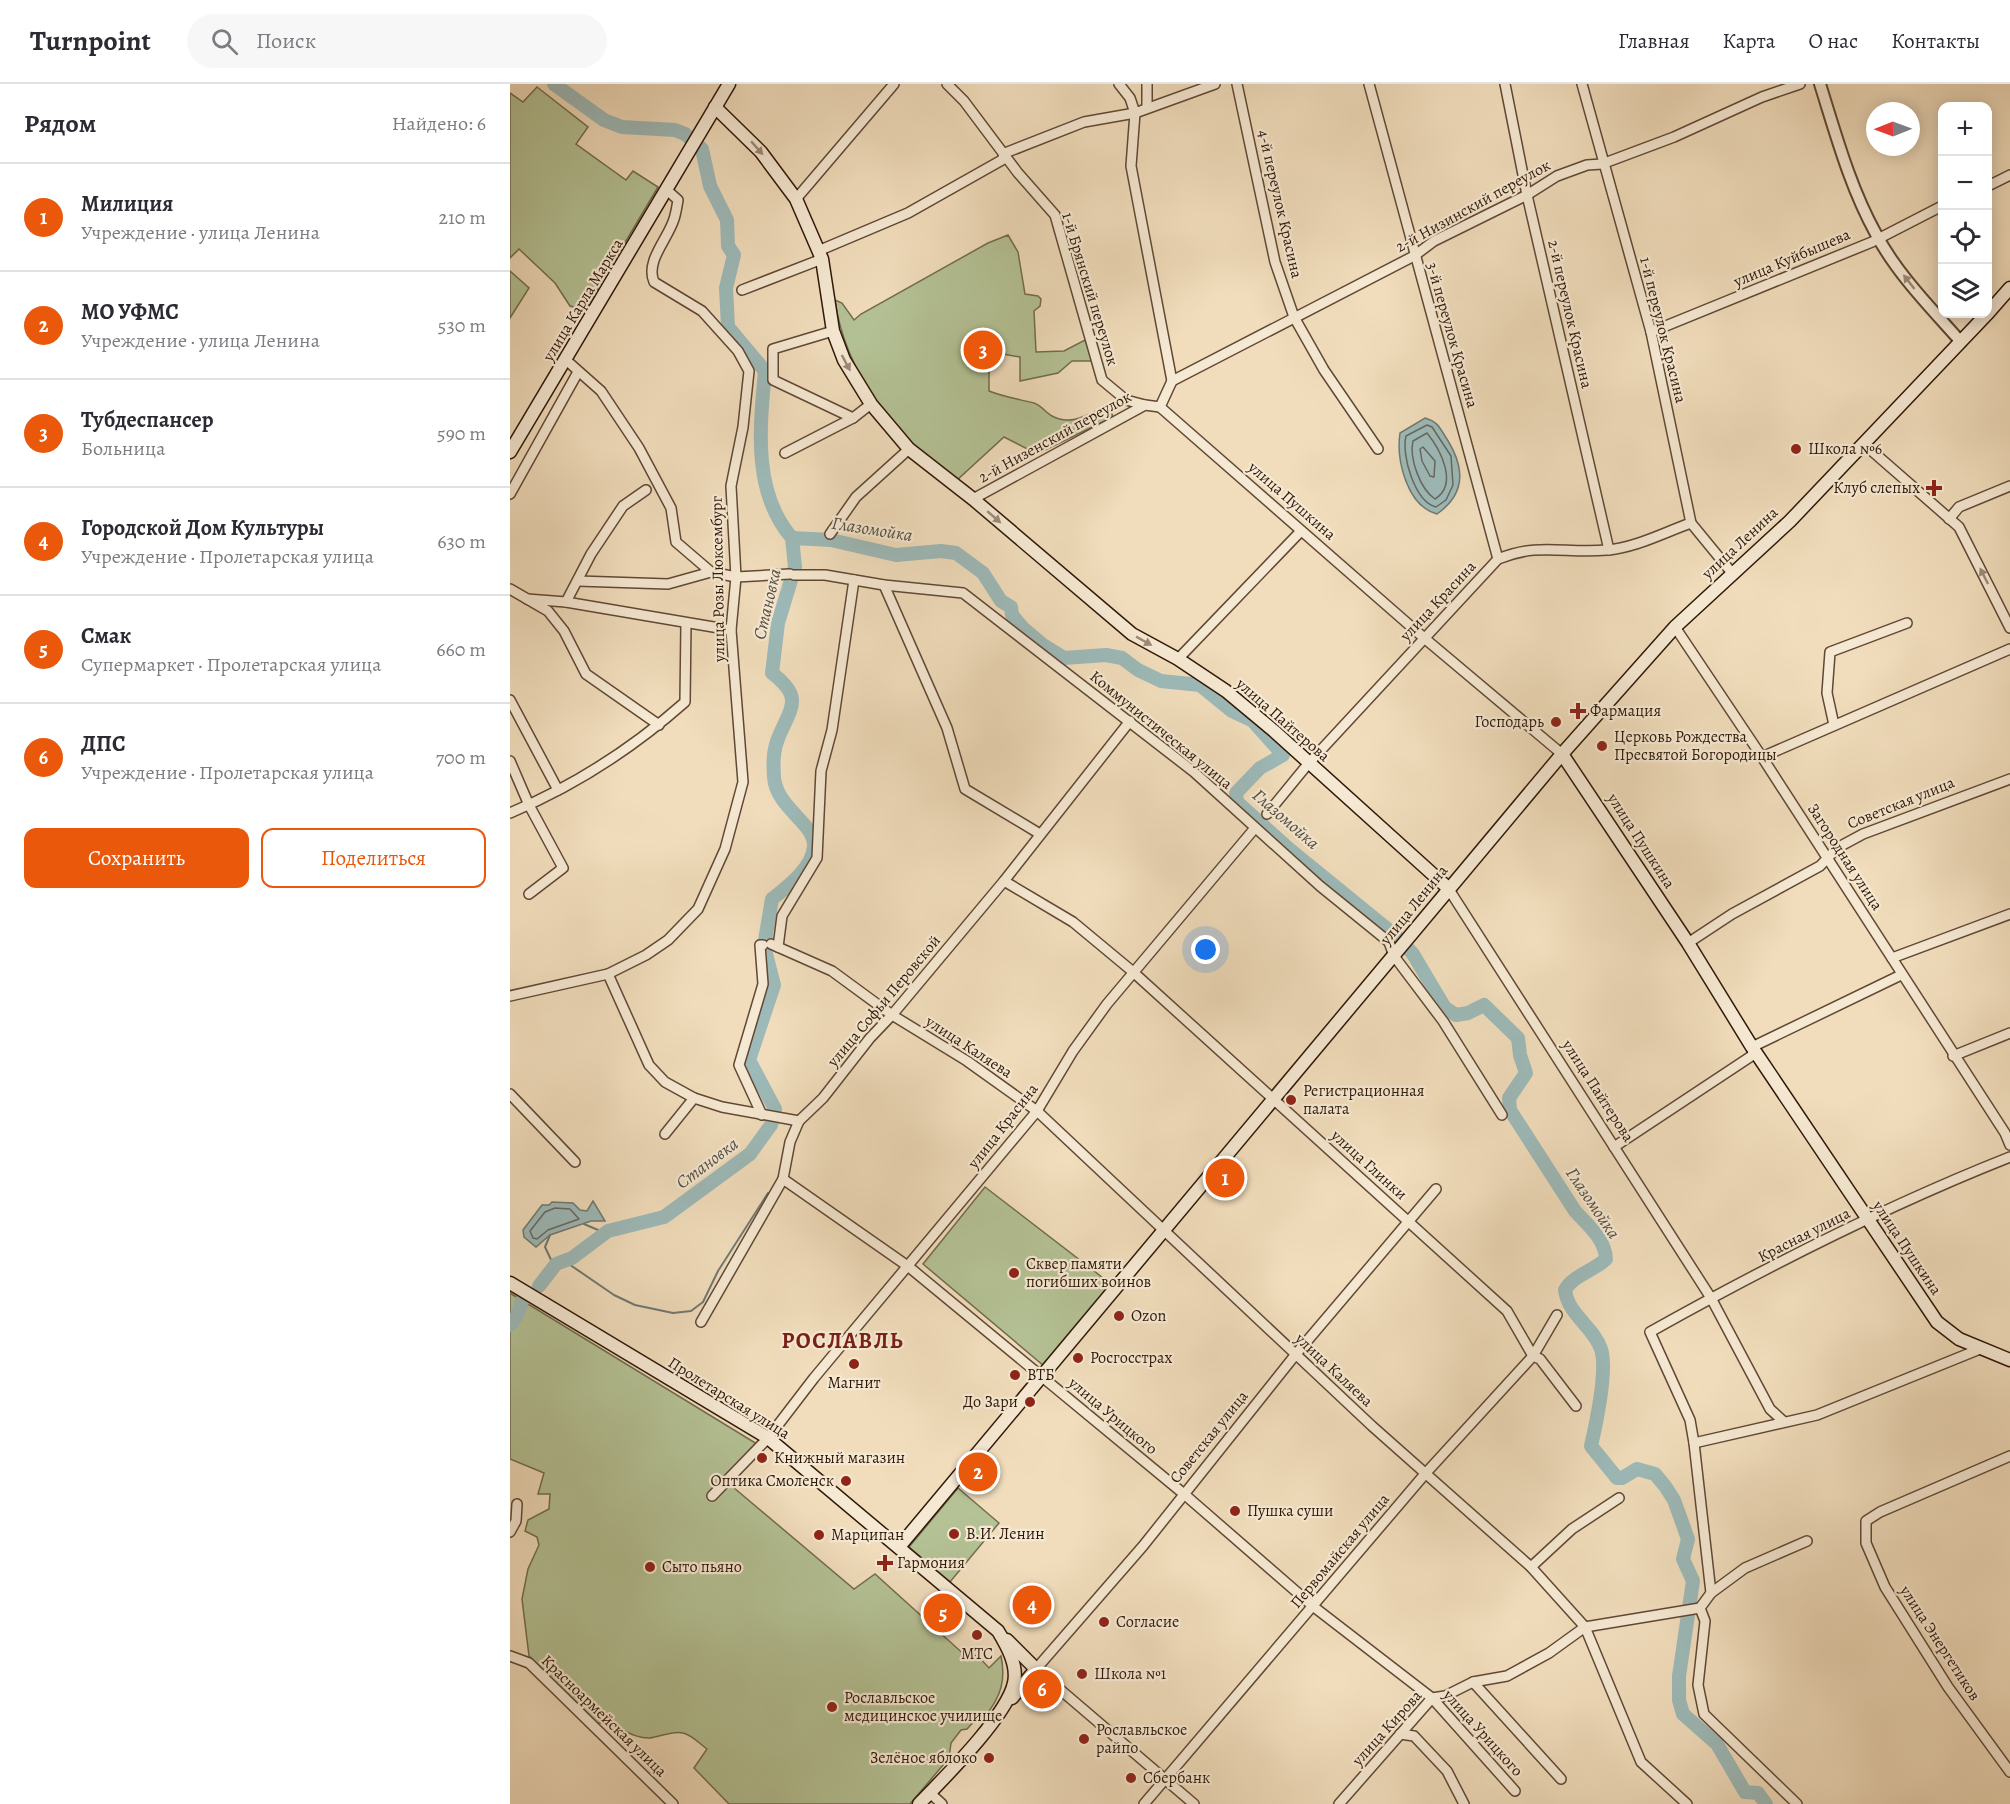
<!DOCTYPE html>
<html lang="ru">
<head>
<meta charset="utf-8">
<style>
  body { margin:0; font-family:Alegreya,serif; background:#f7f7f7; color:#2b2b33 }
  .controls { position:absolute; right:18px; top:18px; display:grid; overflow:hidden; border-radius:12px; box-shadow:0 3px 15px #0003 }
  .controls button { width:54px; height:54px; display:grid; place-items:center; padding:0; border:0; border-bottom:2px solid #e1e1e2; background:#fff; color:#2b2b33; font:30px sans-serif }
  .compass { position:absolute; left:1356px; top:18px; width:54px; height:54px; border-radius:50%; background:#fff; box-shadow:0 3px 15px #0003; rotate:269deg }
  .you { position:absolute; left:696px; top:866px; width:21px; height:21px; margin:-15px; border:4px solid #fff; border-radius:50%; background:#1a73e8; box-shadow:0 0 0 9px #1a73e833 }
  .badge { display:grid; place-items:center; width:39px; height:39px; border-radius:50%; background:#ea580c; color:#fff; font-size:20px; font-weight:700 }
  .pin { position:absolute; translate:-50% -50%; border:3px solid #fff; box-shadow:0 2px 6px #0006 }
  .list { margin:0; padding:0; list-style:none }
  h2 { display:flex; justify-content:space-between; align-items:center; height:78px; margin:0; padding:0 24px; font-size:26px }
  h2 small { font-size:20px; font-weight:400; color:#7c7c81 }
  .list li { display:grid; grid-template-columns:39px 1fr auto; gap:18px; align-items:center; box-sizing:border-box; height:108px; padding:0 24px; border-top:2px solid #e1e1e2 }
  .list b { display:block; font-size:22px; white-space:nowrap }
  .list p { margin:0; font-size:20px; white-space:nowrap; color:#7c7c81 }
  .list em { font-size:20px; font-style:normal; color:#7c7c81 }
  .actions { display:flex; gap:12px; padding:18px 24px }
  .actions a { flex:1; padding:14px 0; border:2px solid #ea580c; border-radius:12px; text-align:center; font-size:21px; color:#ea580c }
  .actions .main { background:#ea580c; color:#fff }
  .icon { flex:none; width:33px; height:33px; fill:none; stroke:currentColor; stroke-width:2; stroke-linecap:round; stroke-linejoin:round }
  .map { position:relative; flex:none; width:1500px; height:1720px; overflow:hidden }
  header { display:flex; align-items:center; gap:36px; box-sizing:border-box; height:84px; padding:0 30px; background:#fff; border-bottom:2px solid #e1e1e2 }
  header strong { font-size:28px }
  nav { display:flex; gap:33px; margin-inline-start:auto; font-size:21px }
  .search { width:420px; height:54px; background:#f7f7f7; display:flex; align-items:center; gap:15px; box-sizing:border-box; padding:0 21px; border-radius:33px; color:#7c7c81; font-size:22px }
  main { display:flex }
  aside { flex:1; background:#fff }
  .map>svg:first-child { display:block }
</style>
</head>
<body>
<header>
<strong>Turnpoint</strong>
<div class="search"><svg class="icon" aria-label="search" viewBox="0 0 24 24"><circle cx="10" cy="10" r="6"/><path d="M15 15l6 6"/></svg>Поиск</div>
<nav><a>Главная</a><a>Карта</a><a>О нас</a><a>Контакты</a></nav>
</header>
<main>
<aside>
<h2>Рядом<small>Найдено: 6</small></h2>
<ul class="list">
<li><span class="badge">1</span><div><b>Милиция</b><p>Учреждение · улица Ленина</p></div><em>210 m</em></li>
<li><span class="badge">2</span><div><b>МО УФМС</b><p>Учреждение · улица Ленина</p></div><em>530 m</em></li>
<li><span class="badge">3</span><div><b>Тубдеспансер</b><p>Больница</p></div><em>590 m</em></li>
<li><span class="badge">4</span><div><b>Городской Дом Культуры</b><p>Учреждение · Пролетарская улица</p></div><em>630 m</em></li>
<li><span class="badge">5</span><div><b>Смак</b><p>Супермаркет · Пролетарская улица</p></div><em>660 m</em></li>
<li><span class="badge">6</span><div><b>ДПС</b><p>Учреждение · Пролетарская улица</p></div><em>700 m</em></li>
</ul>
<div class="actions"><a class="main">Сохранить</a><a>Поделиться</a></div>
</aside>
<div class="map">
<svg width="1500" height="1720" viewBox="0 0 1500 1720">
  <rect width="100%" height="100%" fill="#f1ddbc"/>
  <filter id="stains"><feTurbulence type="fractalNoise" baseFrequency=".00333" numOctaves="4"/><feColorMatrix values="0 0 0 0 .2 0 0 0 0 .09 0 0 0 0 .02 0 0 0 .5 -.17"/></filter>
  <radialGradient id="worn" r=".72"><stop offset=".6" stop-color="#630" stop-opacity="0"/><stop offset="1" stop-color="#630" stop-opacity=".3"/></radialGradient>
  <!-- green -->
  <g fill="#b4c295" stroke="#726c4e" stroke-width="1.5">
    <polygon points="27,3 78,43 66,60 116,96 123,87 148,103 75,226 60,222 45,199 9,165 0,174 0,9 13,18"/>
    <path d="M498,151L508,168L515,210L528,212L531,215L530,222L524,227L526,268L554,267L575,256L583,277H562L548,289L510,297V273L493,270L479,288V307C494,313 508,315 524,319C531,321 536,329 542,332C562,343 580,329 599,321L603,333L527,370L494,353L447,396C387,362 334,284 325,216L332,219L344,236L351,230L478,159Z"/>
    <polygon points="0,187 19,204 0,234"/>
    <polygon points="475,1103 601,1200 534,1282 413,1180"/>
    <path d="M0,1209L247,1360L217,1398L344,1505L365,1490L458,1574L467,1571L479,1584L491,1572C496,1596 491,1612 476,1631H470L457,1645L451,1646L441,1659L439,1674L400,1720H219L184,1684L197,1665C190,1660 182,1651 173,1649C163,1646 150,1653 140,1654C120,1655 105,1637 85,1639L19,1572L12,1515L18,1485L29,1461L27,1453L15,1447L18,1436L39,1425L40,1410H28L34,1389L0,1375Z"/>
    <polygon points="448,1404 489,1439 440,1498 399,1463"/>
  </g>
  <!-- water -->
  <g fill="#9dbab9" stroke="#717972" stroke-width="1.5">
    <path d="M915,334C926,337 929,342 935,352C954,381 958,408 927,430C897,422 886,376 890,349Z"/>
    <polygon points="83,1117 95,1137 81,1137 40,1151 26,1163 14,1153 13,1146 32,1121 39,1121 42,1118 63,1119 70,1126 77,1127"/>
  </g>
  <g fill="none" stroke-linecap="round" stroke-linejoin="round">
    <!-- shore -->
    <g stroke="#666860" stroke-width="1.5">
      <path d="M917,341L922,343L941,372L943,401L936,416L926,423C905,418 891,371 896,352Z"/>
      <path d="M917,349C930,365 949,400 925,415C910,405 899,374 903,357Z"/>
      <polygon points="913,363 925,377 924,393 920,392 912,377 910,365"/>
      <polygon points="45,1124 60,1125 69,1135 38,1146 27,1155 23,1154 20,1147 35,1128"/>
    </g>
    <!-- stream -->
    <g stroke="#717972" stroke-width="2">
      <polyline points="74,1140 95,1149"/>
      <polyline points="40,1151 35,1163 44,1182"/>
      <polyline points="53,1176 104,1211 125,1221 163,1229 181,1227 193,1218 208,1187 258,1109"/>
    </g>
    <!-- river -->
    <g stroke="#9dbab9" stroke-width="14">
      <path d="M44,0L94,36L112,43L165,46L175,50L192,65L200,102L217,136L218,162L224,171L216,204L218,243L255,287C250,342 242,408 282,454"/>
      <path d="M282,454L321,456L386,471L431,467L446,469L473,489L491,517L501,523L502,531L513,544L533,561L554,574L596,571L612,574L628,586L651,597L690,601L722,627L743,637L773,671L750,684L726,709L727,718L779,765L887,853L903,870L935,924L946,931L958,929L974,921L1008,954L1010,971L1016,989L999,1014L1000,1026L1065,1127C1078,1141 1095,1155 1096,1175C1085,1186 1062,1192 1055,1206C1058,1231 1083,1242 1091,1265C1098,1286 1086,1340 1081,1362L1107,1394H1112L1127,1385L1145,1390L1155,1402L1164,1416L1178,1455L1173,1475L1183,1497L1169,1592V1616L1173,1630L1207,1660L1235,1708L1248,1709L1256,1720"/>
      <path d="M29,1202L46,1180L62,1174L98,1147L154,1133L240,1070L261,1041L265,1025L239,976L264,901L254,862L262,815C277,803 303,784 304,762C305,739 266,724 264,693C263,678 263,666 269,652C282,622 293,613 262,589L268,539L285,483L282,454"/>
      <polyline points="0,1241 7,1232 14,1212"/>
    </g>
    <!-- minor casing -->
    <g stroke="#604835" stroke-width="12">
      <g id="minor">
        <polyline points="437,0 454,17 508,89 545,131 592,296 616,316 635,321"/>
        <polyline points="609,0 620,14 625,29 621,82 662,297"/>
        <polyline points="727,0 765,178 784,233 814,286 868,365"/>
        <polyline points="859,0 988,475"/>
        <polyline points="995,0 1017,111 1099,466"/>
        <polyline points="1072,0 1141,248 1181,439 1222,489"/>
        <polyline points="637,24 637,0"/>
        <polyline points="1478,102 1500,91"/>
        <polyline points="286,115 384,0"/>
        <polyline points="308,167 398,129 492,76 495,69 574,38 625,29 705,0"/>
        <polyline points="232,206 312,175"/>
        <polyline points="323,247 263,265 263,296 343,334"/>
        <polyline points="1141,248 1362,158 1432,122"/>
        <polyline points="56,276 91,307 129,364 161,424 166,458 201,488 226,493 280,490"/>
        <polyline points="662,297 904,172 924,157 1017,111 1047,92 1077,81 1092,80 1164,53 1252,13 1290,0"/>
        <polyline points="650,323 913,553 1052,670"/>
        <polyline points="1354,360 1449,443 1500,544"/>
        <polyline points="275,369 343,334 361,320"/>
        <polyline points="0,410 68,288"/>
        <polyline points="463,415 635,321 650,323 662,297"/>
        <polyline points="1439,435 1449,423 1500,402"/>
        <polyline points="320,450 346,413 399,365"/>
        <polyline points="284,491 315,491 374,501 453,509 684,688 810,802 879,858 884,872 933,937 992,1031"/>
        <polyline points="68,497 158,500 201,488"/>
        <polyline points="374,501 437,644 455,705 530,750"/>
        <polyline points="0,505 38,527 54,547 76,590 149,641"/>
        <polyline points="17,515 56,518 221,546"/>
        <polyline points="56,518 81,470 113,422 136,406"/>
        <polyline points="1165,543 1252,673 1495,1049 1500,1061"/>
        <polyline points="668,575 791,447"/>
        <polyline points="0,616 48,706"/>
        <polyline points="1324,641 1317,609 1320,568 1397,539"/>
        <polyline points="1252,673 1500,565"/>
        <polyline points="0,677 19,721 53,784 19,810"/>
        <path d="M0,729C64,702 123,664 175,618L176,539"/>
        <path d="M757,730L798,680L988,475C1029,458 1055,470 1097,466C1125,464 1155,448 1181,439"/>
        <polyline points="494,797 563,838 622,887 997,1227 1023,1272 1030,1275 1066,1322"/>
        <polyline points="938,804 1201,1214 1260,1325 1273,1337"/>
        <polyline points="1178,859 1222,830 1310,782 1327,764 1353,750 1500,695"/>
        <polyline points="261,860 322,887 382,931 457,977 527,1027 862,1342 1021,1483 1075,1543 1131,1678 1177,1720"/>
        <polyline points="268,863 272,832 307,774 311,687 322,646 344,496"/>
        <polyline points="1382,874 1500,830"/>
        <polyline points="98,890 139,981 155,998 184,1014 212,1023 289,1037"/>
        <path d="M0,912L98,890L136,871L158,856L188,825L215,765L233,698L221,546L226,493L221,402L233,343L239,287L228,267L192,227L144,198C135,177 158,155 164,135C166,129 167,122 168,116L158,107"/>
        <polyline points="1443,972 1500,949"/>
        <polyline points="0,1010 65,1078"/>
        <polyline points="252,1031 229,981 253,900 250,861 253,861"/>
        <polyline points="155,1050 184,1014"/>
        <polyline points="1104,1063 1243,971 1242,963 1391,891"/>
        <polyline points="273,1095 399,1183 674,1410 804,1523 922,1614 1005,1707"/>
        <polyline points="191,1238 273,1095 280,1058 289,1037 313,1014 360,954 382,931 494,797 620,637"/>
        <polyline points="1184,1359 1307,1331 1470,1265"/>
        <polyline points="1500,1372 1370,1428 1356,1437 1356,1459 1375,1503 1438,1603 1500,1688"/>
        <polyline points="202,1412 258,1354 304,1294 527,1027 563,967 597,920 745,744"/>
        <polyline points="0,1448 6,1437 7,1420"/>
        <polyline points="1021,1483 1062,1445 1109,1414"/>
        <polyline points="1201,1509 1235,1484 1297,1457"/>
        <polyline points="0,1572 19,1579 163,1720"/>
        <polyline points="963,1598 1051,1695"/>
        <polyline points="890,1650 904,1652 937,1687 954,1720"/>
        <polyline points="420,1709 432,1720"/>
        <polyline points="634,1720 915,1390 1023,1272 1047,1231"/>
        <polyline points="684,1720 526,1585 633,1462 786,1270 926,1105"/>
        <polyline points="829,1720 922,1614 935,1612 963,1598 997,1592 1039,1569 1075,1543 1190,1524"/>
        <path d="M1287,1720L1194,1630L1188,1601L1195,1537L1190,1524L1201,1509L1184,1359L1180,1336L1140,1248C1256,1183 1376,1122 1500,1073"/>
      </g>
    </g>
    <!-- tertiary casing -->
    <g stroke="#604835" stroke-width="14">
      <path id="tertiary" d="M1310,0C1326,51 1340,103 1366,150C1387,190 1421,224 1451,258"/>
    </g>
    <!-- secondary casing -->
    <g stroke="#2f1708" stroke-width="15">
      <g id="secondary">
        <polyline points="205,23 251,68 286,115 312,175 323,247 334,276 361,320 399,365 463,415 622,550 668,575 716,607 764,647 938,804"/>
        <polyline points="1478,229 1500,204"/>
        <polyline points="0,368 219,0"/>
        <polyline points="1052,670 1178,859 1242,963 1427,1238 1449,1255 1500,1276"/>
        <path d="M0,1199L258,1354L488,1547C497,1562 508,1581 504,1599C497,1632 434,1694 409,1720"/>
        <polyline points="389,1463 1052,670 1165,543 1280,437 1477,230"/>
        <polyline points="497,1556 526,1585 502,1614"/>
      </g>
    </g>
    <!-- minor -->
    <use href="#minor" stroke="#f6e9d3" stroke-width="9"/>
    <!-- tertiary -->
    <use href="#tertiary" stroke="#f6e9d3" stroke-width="10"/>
    <!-- secondary -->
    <use href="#secondary" stroke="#f6e9d3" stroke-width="12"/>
  </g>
  <!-- one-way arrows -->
  <defs><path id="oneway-solid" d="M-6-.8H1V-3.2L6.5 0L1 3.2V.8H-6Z" transform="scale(1.5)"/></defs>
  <g fill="#9c8a78">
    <use href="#oneway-solid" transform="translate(247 64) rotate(49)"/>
    <use href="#oneway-solid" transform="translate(1399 198) rotate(-128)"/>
    <use href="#oneway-solid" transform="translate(336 279) rotate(62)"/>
    <use href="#oneway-solid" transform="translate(484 433) rotate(41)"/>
    <use href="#oneway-solid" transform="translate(1474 492) rotate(-117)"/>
    <use href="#oneway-solid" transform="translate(634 557) rotate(29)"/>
  </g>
  <!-- markers -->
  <g fill="#8f2418" stroke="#f6e9d3" stroke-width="2">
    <circle cx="1286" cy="365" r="6"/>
    <path d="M1421 395h6v6h6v6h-6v6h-6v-6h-6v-6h6z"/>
    <path d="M1065 618h6v6h6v6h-6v6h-6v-6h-6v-6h6z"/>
    <circle cx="1046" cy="638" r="6"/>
    <circle cx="1092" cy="662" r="6"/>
    <circle cx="781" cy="1016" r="6"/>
    <circle cx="504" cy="1189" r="6"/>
    <circle cx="609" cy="1232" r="6"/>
    <circle cx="568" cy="1274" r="6"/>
    <circle cx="344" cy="1280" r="6"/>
    <circle cx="505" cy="1291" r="6"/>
    <circle cx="520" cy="1318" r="6"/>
    <circle cx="252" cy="1374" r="6"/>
    <circle cx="336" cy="1397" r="6"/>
    <circle cx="725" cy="1427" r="6"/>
    <circle cx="444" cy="1450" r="6"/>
    <circle cx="309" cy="1451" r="6"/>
    <path d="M372 1470h6v6h6v6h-6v6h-6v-6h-6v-6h6z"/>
    <circle cx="140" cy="1483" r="6"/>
    <circle cx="594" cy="1538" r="6"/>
    <circle cx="467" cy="1551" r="6"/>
    <circle cx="572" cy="1590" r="6"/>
    <circle cx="322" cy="1623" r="6"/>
    <circle cx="574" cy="1655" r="6"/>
    <circle cx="479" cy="1674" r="6"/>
    <circle cx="621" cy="1694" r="6"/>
  </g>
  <g text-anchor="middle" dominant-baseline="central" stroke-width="4.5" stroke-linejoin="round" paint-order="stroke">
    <!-- street labels -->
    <g font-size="16" fill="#2f1708" stroke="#f6e9d3">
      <text transform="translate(770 120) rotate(77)">4-й переулок Красина</text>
      <text transform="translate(963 122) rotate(-29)">2-й Низинский переулок</text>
      <text transform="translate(1282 174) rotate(-23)">улица Куйбышева</text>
      <text transform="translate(580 205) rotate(73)">1-й Брянский переулок</text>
      <text transform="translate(73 216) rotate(-59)">улица Карла Маркса</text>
      <text transform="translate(1060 230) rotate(77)">2-й переулок Красина</text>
      <text transform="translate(1153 246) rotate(76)">1-й переулок Красина</text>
      <text transform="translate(942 251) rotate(74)">3-й переулок Красина</text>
      <text transform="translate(545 353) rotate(-29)">2-й Низенский переулок</text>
      <text transform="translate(782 417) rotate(41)">улица Пушкина</text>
      <text transform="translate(1230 459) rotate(-43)">улица Ленина</text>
      <text transform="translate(208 495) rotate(-91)">улица Розы Люксембург</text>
      <text transform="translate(928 517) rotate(-47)">улица Красина</text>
      <text transform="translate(773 636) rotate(41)">улица Пайтерова</text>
      <text transform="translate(651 646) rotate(39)">Коммунистическая улица</text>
      <text transform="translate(1391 719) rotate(-22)">Советская улица</text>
      <text transform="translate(1131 757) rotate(57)">улица Пушкина</text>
      <text transform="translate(1335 773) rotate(57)">Загородная улица</text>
      <text transform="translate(904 821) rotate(-51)">улица Ленина</text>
      <text transform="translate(374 917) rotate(-50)">улица Софьи Перовской</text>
      <text transform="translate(459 963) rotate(33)">улица Каляева</text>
      <text transform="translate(1088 1007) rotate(57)">улица Пайтерова</text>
      <text transform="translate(493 1042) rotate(-52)">улица Красина</text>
      <text transform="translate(859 1081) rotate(42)">улица Глинки</text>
      <text transform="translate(1294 1151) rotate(-27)">Красная улица</text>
      <text transform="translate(1397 1164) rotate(56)">улица Пушкина</text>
      <text transform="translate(824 1286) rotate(43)">улица Каляева</text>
      <text transform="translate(219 1314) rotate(32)">Пролетарская улица</text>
      <text transform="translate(603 1332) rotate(40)">улица Урицкого</text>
      <text transform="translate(699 1353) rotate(-51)">Советская улица</text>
      <text transform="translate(830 1467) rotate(-50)">Первомайская улица</text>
      <text transform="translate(1430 1559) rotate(57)">улица Энергетиков</text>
      <text transform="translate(94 1632) rotate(44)">Красноармейская улица</text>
      <text transform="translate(877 1644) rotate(-48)">улица Кирова</text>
      <text transform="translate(973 1649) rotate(48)">улица Урицкого</text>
    </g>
    <!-- poi labels -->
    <g font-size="16" fill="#2f1708" stroke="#f6e9d3" text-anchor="start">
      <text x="1298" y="365">Школа №6</text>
      <text x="1410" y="404" text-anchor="end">Клуб слепых</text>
      <text x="1080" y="627">Фармация</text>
      <text x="1034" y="638" text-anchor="end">Господарь</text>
      <text x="1104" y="653">Церковь Рождества<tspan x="1104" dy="18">Пресвятой Богородицы</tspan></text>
      <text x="793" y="1007">Регистрационная<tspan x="793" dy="18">палата</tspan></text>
      <text x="516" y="1180">Сквер памяти<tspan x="516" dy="18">погибших воинов</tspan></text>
      <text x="621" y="1232">Ozon</text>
      <text x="580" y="1274">Росгосстрах</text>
      <text x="517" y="1291">ВТБ</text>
      <text x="344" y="1299" text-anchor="middle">Магнит</text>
      <text x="508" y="1318" text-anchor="end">До Зари</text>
      <text x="264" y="1374">Книжный магазин</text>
      <text x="324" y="1397" text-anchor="end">Оптика Смоленск</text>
      <text x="737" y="1427">Пушка суши</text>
      <text x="456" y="1450">В.И. Ленин</text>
      <text x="321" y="1451">Марципан</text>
      <text x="387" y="1479">Гармония</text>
      <text x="152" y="1483">Сыто пьяно</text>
      <text x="606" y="1538">Согласие</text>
      <text x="467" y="1570" text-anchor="middle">МТС</text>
      <text x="584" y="1590">Школа №1</text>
      <text x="334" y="1614">Рославльское<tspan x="334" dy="18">медицинское училище</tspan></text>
      <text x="586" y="1646">Рославльское<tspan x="586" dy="18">райпо</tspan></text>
      <text x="467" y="1674" text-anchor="end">Зелёное яблоко</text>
      <text x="633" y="1694">Сбербанк</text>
    </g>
    <!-- water labels -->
    <g font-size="18" font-style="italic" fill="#565046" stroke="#f6e9d3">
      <text transform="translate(362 445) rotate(9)">Глазомойка</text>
      <text transform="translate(257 520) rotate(-77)">Становка</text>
      <text transform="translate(776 735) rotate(41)">Глазомойка</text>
      <text transform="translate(197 1079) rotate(-37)">Становка</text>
      <text transform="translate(1083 1119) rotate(56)">Глазомойка</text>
    </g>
    <!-- district labels -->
    <g font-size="22" font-weight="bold" letter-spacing="1.5" fill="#7a1f14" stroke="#f6e9d3">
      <text x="333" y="1257">РОСЛАВЛЬ</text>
    </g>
  </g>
  <rect width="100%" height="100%" filter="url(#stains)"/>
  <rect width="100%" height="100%" fill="url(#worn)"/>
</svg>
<div class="controls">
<button>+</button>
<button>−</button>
<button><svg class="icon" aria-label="locate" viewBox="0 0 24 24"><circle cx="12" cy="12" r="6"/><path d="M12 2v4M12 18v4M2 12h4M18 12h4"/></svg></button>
<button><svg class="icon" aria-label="layers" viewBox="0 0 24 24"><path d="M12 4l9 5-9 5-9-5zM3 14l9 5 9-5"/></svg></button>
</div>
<svg class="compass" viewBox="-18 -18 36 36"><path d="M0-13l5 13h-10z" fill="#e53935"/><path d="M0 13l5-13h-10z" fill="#7c7c81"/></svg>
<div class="you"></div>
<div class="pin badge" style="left:715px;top:1094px">1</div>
<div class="pin badge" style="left:468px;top:1388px">2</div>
<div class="pin badge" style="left:473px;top:266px">3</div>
<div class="pin badge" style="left:522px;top:1521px">4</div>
<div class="pin badge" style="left:433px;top:1529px">5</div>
<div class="pin badge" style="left:532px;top:1605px">6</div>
</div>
</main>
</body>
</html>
